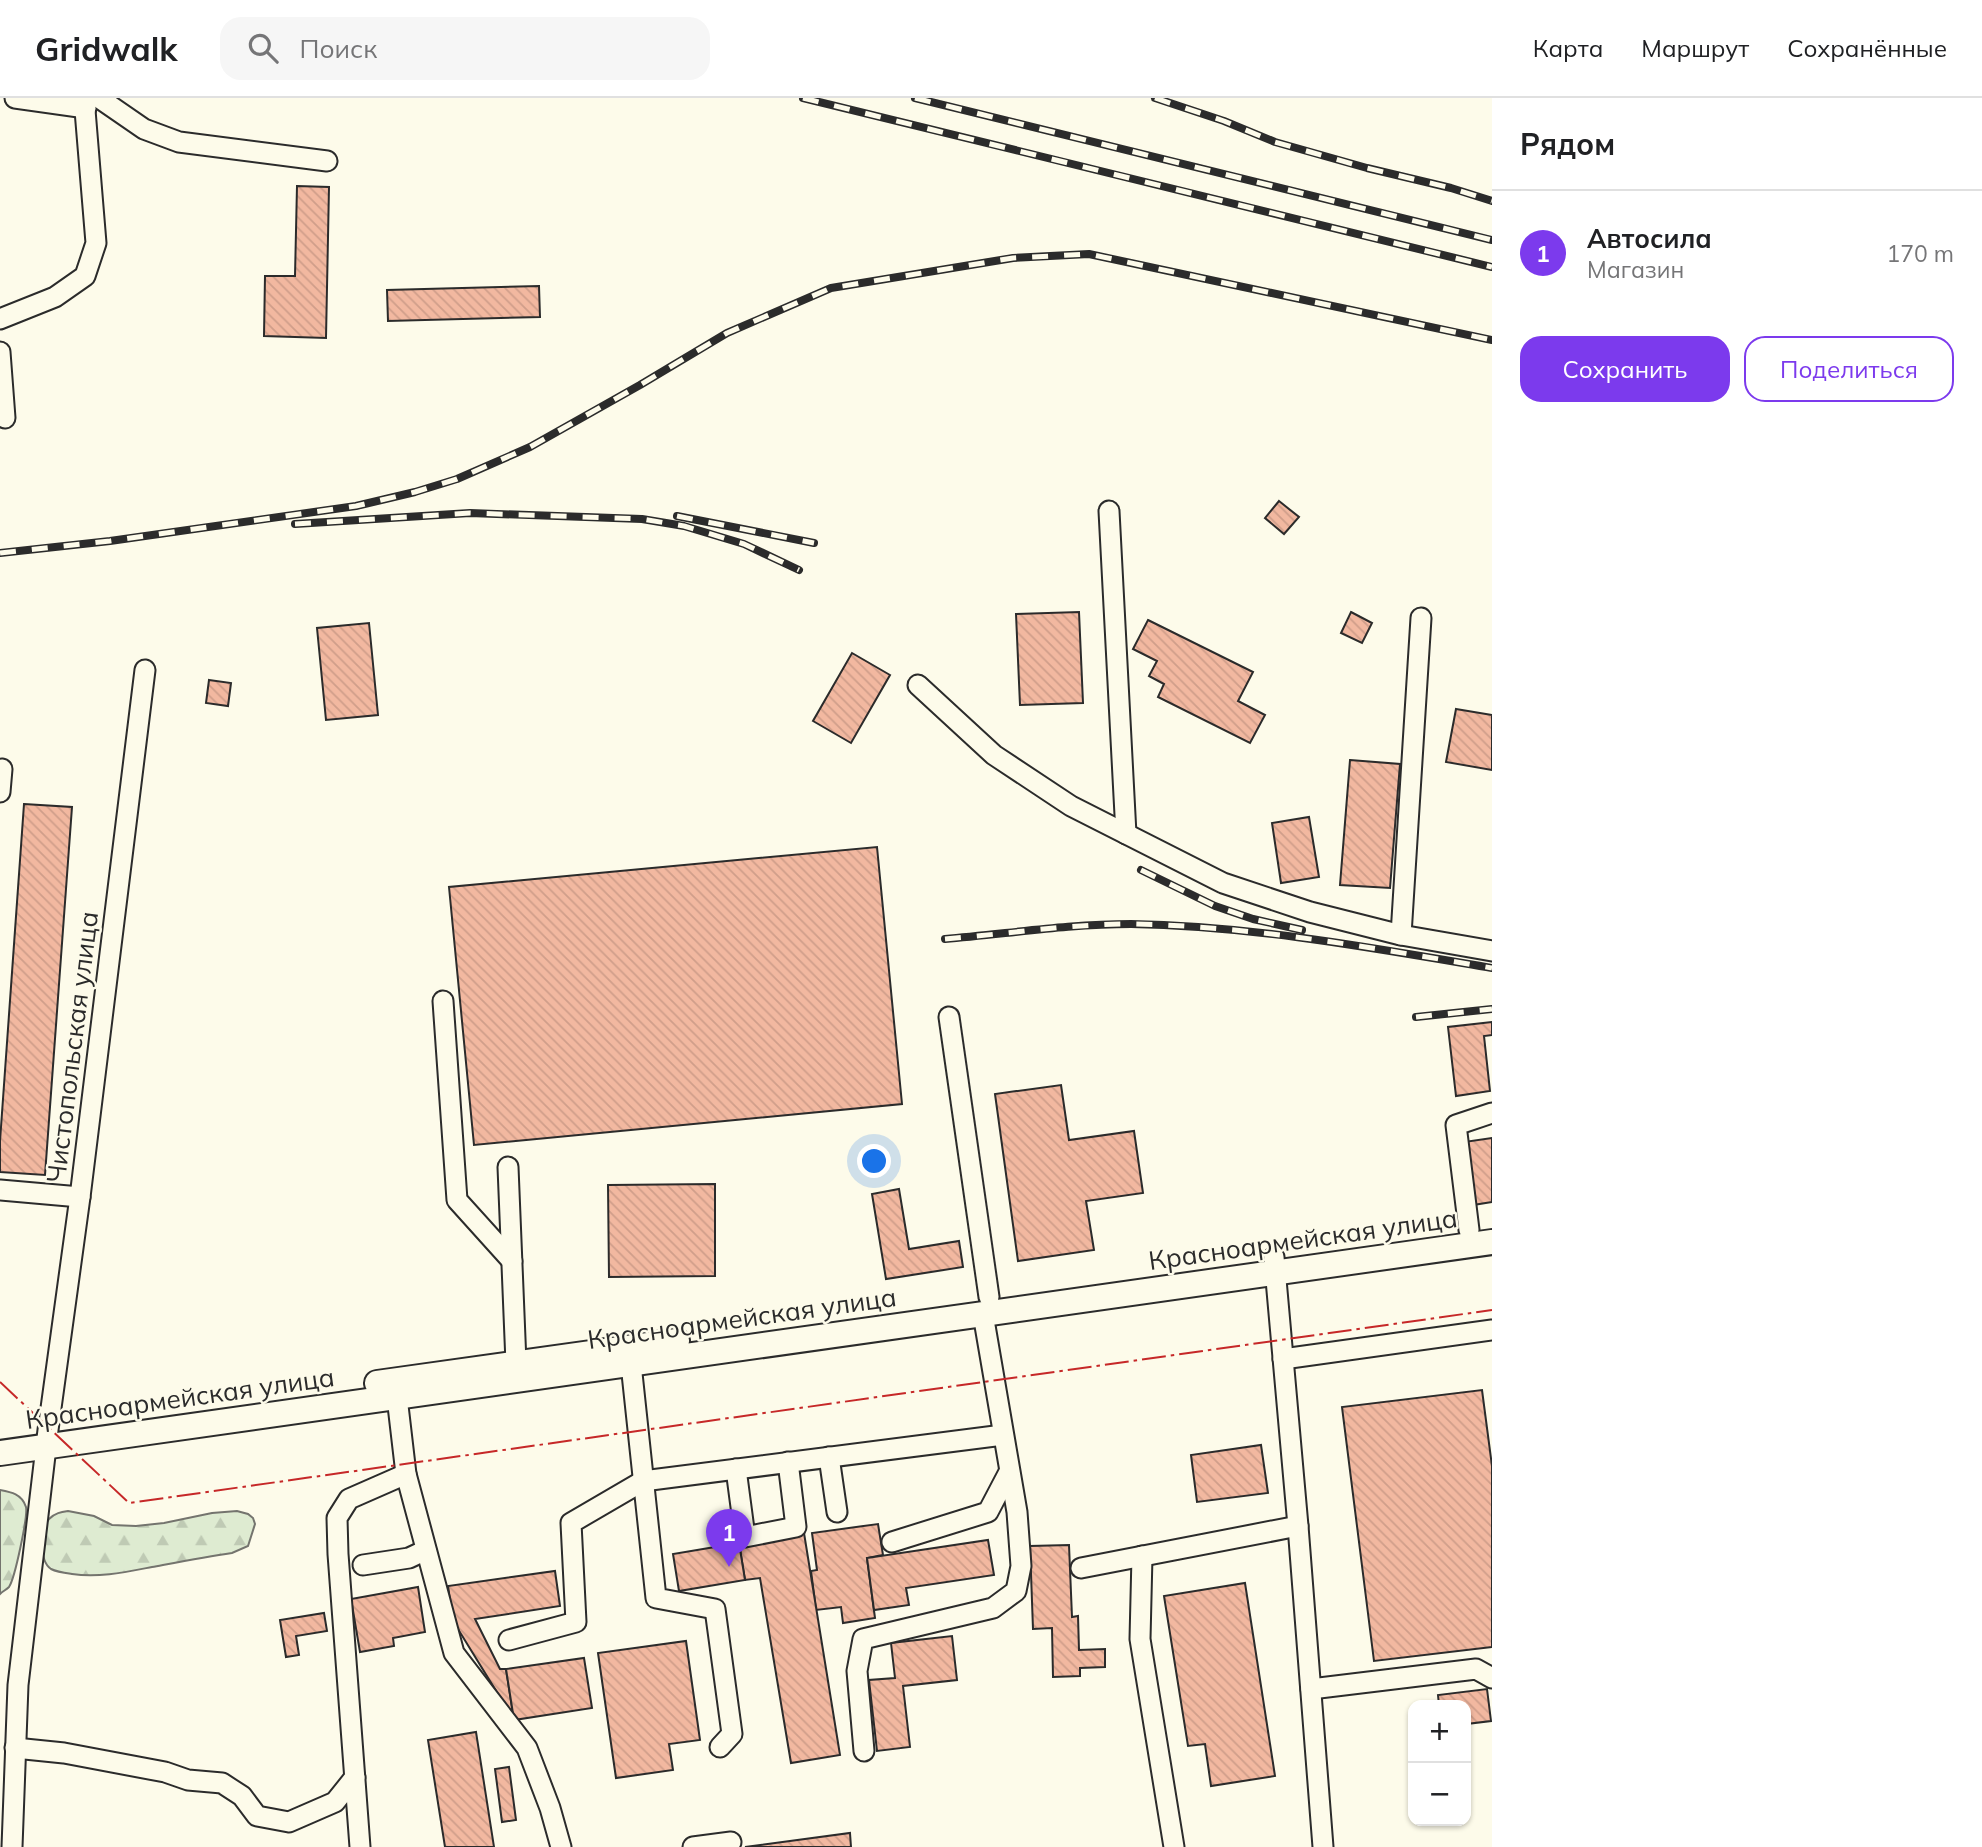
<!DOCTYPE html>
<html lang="ru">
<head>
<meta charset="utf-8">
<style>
  body { margin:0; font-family:Mulish,sans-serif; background:#f6f6f6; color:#202124 }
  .controls { position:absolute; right:21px; bottom:21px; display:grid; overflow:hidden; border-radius:14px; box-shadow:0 2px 5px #0004 }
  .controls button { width:63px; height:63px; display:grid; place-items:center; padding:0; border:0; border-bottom:2px solid #e0e0e0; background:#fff; color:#202124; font:35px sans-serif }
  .you { position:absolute; left:875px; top:1064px; width:24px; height:24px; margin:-18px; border:5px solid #fff; border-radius:50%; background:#1a73e8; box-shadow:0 0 0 10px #1a73e833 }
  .badge { display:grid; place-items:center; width:46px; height:46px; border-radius:50%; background:#7c3aed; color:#fff; font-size:23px; font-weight:700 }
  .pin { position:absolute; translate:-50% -58px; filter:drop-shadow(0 2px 4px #0008) }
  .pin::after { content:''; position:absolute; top:37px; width:24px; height:21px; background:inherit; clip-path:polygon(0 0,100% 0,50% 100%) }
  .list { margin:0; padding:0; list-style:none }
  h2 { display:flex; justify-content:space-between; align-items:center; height:91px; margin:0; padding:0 28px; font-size:30px }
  h2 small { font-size:23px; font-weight:400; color:#757577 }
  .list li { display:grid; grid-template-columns:46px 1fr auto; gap:21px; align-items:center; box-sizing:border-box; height:126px; padding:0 28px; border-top:2px solid #e0e0e0 }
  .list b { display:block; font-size:26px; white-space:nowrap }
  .list p { margin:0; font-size:23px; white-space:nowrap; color:#757577 }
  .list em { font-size:23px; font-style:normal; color:#757577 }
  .actions { display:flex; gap:14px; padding:21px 28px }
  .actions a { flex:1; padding:16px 0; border:2px solid #7c3aed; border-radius:21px; text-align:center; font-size:24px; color:#7c3aed }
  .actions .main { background:#7c3aed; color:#fff }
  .icon { flex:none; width:38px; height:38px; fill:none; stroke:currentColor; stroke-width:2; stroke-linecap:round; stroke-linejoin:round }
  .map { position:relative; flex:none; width:1492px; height:1749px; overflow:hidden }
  header { display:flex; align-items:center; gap:42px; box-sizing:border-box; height:98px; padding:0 35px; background:#fff; border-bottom:2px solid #e0e0e0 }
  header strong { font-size:33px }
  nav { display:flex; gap:38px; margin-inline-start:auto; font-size:24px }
  .search { width:490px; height:63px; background:#f6f6f6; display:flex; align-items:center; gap:18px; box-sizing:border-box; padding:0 24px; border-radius:21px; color:#757577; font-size:26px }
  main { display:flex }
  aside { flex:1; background:#fff }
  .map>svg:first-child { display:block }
</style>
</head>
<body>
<header>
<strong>Gridwalk</strong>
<div class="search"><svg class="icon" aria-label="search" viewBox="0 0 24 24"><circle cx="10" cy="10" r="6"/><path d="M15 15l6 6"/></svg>Поиск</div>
<nav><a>Карта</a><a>Маршрут</a><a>Сохранённые</a></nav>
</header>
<main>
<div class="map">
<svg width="1492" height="1749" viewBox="0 0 1492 1749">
  <defs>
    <pattern id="forest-firs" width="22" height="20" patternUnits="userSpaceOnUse" patternTransform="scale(1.75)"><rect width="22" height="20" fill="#deebd1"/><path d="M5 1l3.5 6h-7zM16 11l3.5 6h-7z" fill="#bfcab4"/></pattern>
    <pattern id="building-back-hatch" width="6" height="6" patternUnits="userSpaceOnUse" patternTransform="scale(1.75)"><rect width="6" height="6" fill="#f2b8a0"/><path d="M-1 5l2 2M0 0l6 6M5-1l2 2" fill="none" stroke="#d09e8a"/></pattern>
  </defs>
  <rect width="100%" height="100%" fill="#fdfbea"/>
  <!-- forest -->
  <g fill="url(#forest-firs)" stroke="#74746e" stroke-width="2">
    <path d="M0,1392C11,1394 22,1396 26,1409C28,1418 15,1480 9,1489C6,1492 3,1493 0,1496Z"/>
    <path d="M68,1413L94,1418L112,1427L136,1428L164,1425L212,1415L237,1413L248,1416L253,1420L255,1426L248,1448L232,1455C205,1459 179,1464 152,1469C126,1474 99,1480 72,1476C65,1475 57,1474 51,1471C39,1463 40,1431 49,1421C55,1415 61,1414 68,1413Z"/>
  </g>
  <!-- building -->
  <g fill="url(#building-back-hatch)" stroke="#2b2b2b" stroke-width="2">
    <polygon points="297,88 329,89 326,240 264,238 265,178 295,178"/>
    <polygon points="539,188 540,219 388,223 387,192"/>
    <polygon points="1279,403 1299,419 1284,436 1265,420"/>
    <polygon points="1079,514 1083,605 1020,607 1016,516"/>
    <polygon points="1351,514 1372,525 1362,545 1341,535"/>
    <polygon points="1148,522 1253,574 1238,603 1265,617 1250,645 1158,599 1164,586 1149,578 1157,563 1133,551"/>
    <polygon points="369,525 378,617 326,622 317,530"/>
    <polygon points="852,555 890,577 851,645 813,623"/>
    <polygon points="209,582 231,585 228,608 206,605"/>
    <polygon points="1456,611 1492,617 1492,672 1446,664"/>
    <polygon points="1350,662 1400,666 1390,790 1340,787"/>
    <polygon points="24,706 72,709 45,1077 0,1074 0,1043"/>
    <polygon points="1309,719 1319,779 1281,785 1272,725"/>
    <polygon points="877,749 902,1006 474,1047 449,789"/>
    <polygon points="1492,924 1492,937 1484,938 1490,993 1456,998 1448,929"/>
    <polygon points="1061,987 1069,1042 1134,1033 1143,1095 1086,1103 1094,1152 1018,1163 995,996"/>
    <polygon points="1492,1040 1492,1104 1473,1107 1464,1044"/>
    <polygon points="715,1086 715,1178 609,1179 608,1087"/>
    <polygon points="899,1091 909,1151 959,1143 963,1169 886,1181 872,1096"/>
    <polygon points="1482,1292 1492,1368 1492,1549 1374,1563 1342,1309"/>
    <polygon points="1261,1347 1268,1395 1197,1404 1191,1357"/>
    <polygon points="878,1426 883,1457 867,1460 875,1520 843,1525 841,1509 816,1512 811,1473 817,1472 812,1435"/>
    <polygon points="804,1435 840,1657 791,1665 760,1480 745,1482 739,1445"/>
    <polygon points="988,1442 994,1477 906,1490 909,1507 874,1512 867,1460"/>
    <polygon points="739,1445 745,1482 679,1493 673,1456"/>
    <polygon points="1069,1447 1072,1519 1078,1518 1079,1552 1105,1551 1105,1569 1080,1570 1080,1578 1053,1579 1052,1530 1033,1531 1030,1448"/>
    <polygon points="555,1473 560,1508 475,1521 500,1571 506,1571 514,1622 453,1523 448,1488"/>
    <polygon points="1245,1485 1275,1678 1211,1688 1205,1646 1188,1648 1164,1498"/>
    <polygon points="418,1489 425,1534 393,1540 394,1548 360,1554 351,1501"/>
    <polygon points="324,1515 327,1533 296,1538 299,1557 286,1559 280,1522"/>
    <polygon points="952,1538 957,1582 903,1588 910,1649 877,1653 869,1582 895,1580 891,1545"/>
    <polygon points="686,1543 700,1642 669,1646 673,1672 616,1680 598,1555"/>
    <polygon points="584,1560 592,1610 514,1622 506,1571"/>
    <polygon points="1487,1591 1491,1623 1466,1626 1466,1607 1439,1607 1438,1597"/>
    <polygon points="476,1634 494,1749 445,1749 428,1642"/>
    <polygon points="509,1669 516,1722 502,1724 495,1671"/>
    <polygon points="850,1735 851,1749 745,1749"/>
  </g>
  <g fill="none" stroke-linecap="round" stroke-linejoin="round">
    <!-- minor casing -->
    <g stroke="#2b2b2b" stroke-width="23">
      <g id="minor">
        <polyline points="15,0 86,10"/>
        <polyline points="99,0 144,31 179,44 327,63"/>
        <polyline points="0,221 55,199 85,178 96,145 84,0"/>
        <polyline points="0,254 5,320"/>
        <polyline points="1109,413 1126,736"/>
        <polyline points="918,587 994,657 1071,708 1223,785 1310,814 1401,837 1492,853"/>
        <polyline points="0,694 2,671"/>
        <polyline points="1401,837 1421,520"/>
        <polyline points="443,903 457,1102 512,1163"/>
        <polyline points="949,919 989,1199"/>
        <polyline points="508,1069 516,1265"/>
        <polyline points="0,1092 80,1099"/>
        <polyline points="1469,1132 1456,1027 1492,1015"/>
        <polyline points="1274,1159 1298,1428 1323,1749"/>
        <polyline points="1283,1261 1492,1232"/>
        <polyline points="631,1266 656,1500 715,1511 732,1636 720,1649"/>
        <polyline points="397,1299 406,1376 454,1555 527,1650 550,1710 561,1749"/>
        <polyline points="829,1359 837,1414"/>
        <polyline points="736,1371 745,1439 796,1429 788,1364"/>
        <polyline points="892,1444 988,1414 1009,1374"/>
        <polyline points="1142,1458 1140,1541 1174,1749"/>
        <polyline points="363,1467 409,1460 426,1452"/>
        <polyline points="1081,1470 1298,1428"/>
        <polyline points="509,1542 576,1524 571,1425 643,1383 1003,1337"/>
        <polyline points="1311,1591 1476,1571 1492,1580"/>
        <polyline points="15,1650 64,1655 165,1674 188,1682 222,1685 242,1698 257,1718 289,1724 335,1704 355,1679"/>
        <polyline points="864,1653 857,1573 863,1541 993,1510 1016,1493 1021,1468 1017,1414 983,1216"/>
        <polyline points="12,1749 18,1587 48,1332 80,1099 145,572"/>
        <polyline points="360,1749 338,1456 337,1420 349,1401 406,1376"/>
        <polyline points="693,1749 731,1744"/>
      </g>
    </g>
    <!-- major casing -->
    <g stroke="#2b2b2b" stroke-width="28">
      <g id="major">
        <polyline points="377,1285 677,1243"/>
        <polyline points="0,1355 1492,1144"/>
      </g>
    </g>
    <!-- minor -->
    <use href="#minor" stroke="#fdfbea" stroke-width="19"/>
    <!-- major -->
    <use href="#major" stroke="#fdfbea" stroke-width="24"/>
    <!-- rail casing -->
    <g stroke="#2b2b2b" stroke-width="8">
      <g id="rail">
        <polyline points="803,0 1492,169"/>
        <polyline points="915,0 1492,142"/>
        <polyline points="1155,0 1224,23 1275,44 1367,70 1451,90 1492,103"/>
        <polyline points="677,418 814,445"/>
        <polyline points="295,426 470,415 642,421 684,428 744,446 799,472"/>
        <polyline points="0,455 110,443 356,408 415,394 457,381 530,349 640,287 727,235 831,190 1013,160 1089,156 1492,242"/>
        <polyline points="1141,772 1215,808 1253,821 1302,832"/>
        <path d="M945,841C1006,836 1069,826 1131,826C1253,828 1373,850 1492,870"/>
        <polyline points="1416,919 1492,911"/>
      </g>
    </g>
    <!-- rail -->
    <use href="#rail" stroke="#fdfbea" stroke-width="5" stroke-dasharray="16" stroke-linecap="butt"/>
    <!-- power -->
    <polyline stroke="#c62828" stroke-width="2" stroke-dasharray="24 5 3.5 5" stroke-linecap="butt" points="0,1284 129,1405 1492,1212"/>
  </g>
  <g text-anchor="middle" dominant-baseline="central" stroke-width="5" stroke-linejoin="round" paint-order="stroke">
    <!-- street labels -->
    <g font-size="26" fill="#2b2b2b" stroke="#fdfbea">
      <text transform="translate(72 949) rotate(-83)">Чистопольская улица</text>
      <text transform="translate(1303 1141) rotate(-8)">Красноармейская улица</text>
      <text transform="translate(742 1220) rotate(-8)">Красноармейская улица</text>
      <text transform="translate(180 1300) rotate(-8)">Красноармейская улица</text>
    </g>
  </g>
</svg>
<div class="controls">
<button>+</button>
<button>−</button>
</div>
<div class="you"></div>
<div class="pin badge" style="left:729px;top:1469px">1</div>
</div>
<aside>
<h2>Рядом<small></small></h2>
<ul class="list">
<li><span class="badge">1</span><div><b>Автосила</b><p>Магазин</p></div><em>170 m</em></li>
</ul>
<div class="actions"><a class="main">Сохранить</a><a>Поделиться</a></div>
</aside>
</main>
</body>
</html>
